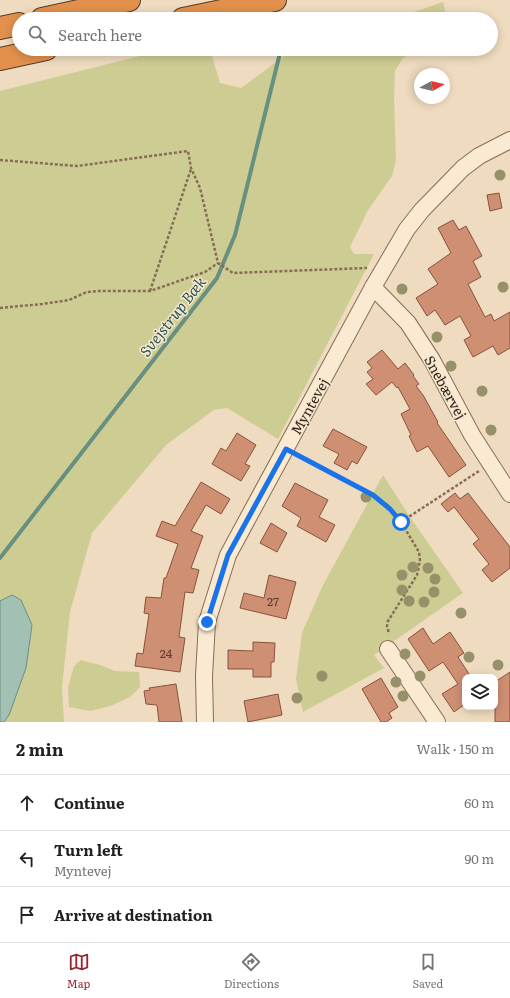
<!DOCTYPE html>
<html lang="en">
<head>
<meta charset="utf-8">
<style>
  body { margin:0; font-family:Literata,serif; background:#f2f2f2; color:#202124 }
  .controls { position:absolute; right:12px; bottom:12px; display:grid; overflow:hidden; border-radius:8px; box-shadow:0 2px 10px #0003 }
  .controls button { width:36px; height:36px; display:grid; place-items:center; padding:0; border:0; border-bottom:1px solid #e0e0e0; background:#fff; color:#202124; font:20px sans-serif }
  .compass { position:absolute; left:414px; top:68px; width:36px; height:36px; border-radius:50%; background:#fff; box-shadow:0 2px 10px #0003; rotate:82deg }
  .stop { position:absolute; width:12px; height:12px; margin:-9px; border:3px solid #1a73e8; border-radius:50%; background:#fff }
  .stop.end { background:#1a73e8; border-color:#fff; box-shadow:0 1px 4px #0008 }
  .list { margin:0; padding:0; list-style:none }
  h2 { display:flex; justify-content:space-between; align-items:center; height:52px; margin:0; padding:0 16px; font-size:17px }
  h2 small { font-size:13px; font-weight:400; color:#757577 }
  .list li { display:grid; grid-template-columns:26px 1fr auto; gap:12px; align-items:center; box-sizing:border-box; height:56px; padding:0 16px; border-top:1px solid #e0e0e0 }
  .list b { display:block; font-size:15px; white-space:nowrap }
  .list p { margin:0; font-size:13px; white-space:nowrap; color:#757577 }
  .list em { font-size:13px; font-style:normal; color:#757577 }
  .icon { flex:none; width:22px; height:22px; fill:none; stroke:currentColor; stroke-width:2; stroke-linecap:round; stroke-linejoin:round }
  .map { position:relative; flex:none; width:510px; height:722px; overflow:hidden }
  .search { position:absolute; background:#fff; box-shadow:0 2px 10px #0003; left:12px; right:12px; top:12px; height:44px; display:flex; align-items:center; gap:10px; box-sizing:border-box; padding:0 14px; border-radius:22px; color:#757577; font-size:15px }
  .sheet { height:220px; background:#fff }
  nav { display:flex; justify-content:space-around; align-items:center; box-sizing:border-box; height:56px; border-top:1px solid #e0e0e0; background:#fff; font-size:11px; color:#757577 }
  nav a { display:grid; justify-items:center; gap:2px }
  nav .on { color:#992532 }
  .map>svg:first-child { display:block }
</style>
</head>
<body>
<div class="map">
<svg width="510" height="722" viewBox="0 0 510 722">
  <rect width="100%" height="100%" fill="#efdbbf"/>
  <!-- green -->
  <g fill="#cdcd93">
    <polygon points="443,2 447,19 393,19"/>
    <polygon points="168,49 210,49 220,83 241,88 287,54 301,49 418,49 403,58 395,71 394,98 396,160 392,176 368,210 350,247 354,254 374,254 278,439 227,408 214,410 166,445 92,533 70,612 62,687 64,722 0,722 0,91"/>
    <polygon points="383,475 412,520 463,593 374,655 384,668 303,712 296,679 302,633 322,587"/>
    <polygon points="81,660 100,665 115,671 139,672 140,687 130,697 110,706 90,711 69,707 68,687 74,666"/>
  </g>
  <!-- water -->
  <polygon fill="#a2c1b4" stroke="#698f81" points="12,595 21,600 32,625 26,668 9,715 4,722 0,722 0,601"/>
  <g fill="none" stroke-linecap="round" stroke-linejoin="round">
    <!-- stream -->
    <polyline stroke="#698f81" stroke-width="4" points="0,558 217,278 235,235 281,49"/>
  </g>
  <!-- building -->
  <g fill="#cf8f73" stroke="#88523c">
    <polygon points="499,193 502,208 490,211 487,195"/>
    <polygon points="453,220 459,230 466,226 482,256 473,261 481,277 468,284 485,317 491,314 494,321 510,312 510,348 498,355 493,346 473,357 464,340 471,336 460,316 445,325 435,310 427,316 416,298 438,284 428,269 451,253 438,228"/>
    <polygon points="382,350 398,369 405,363 414,375 413,376 419,384 416,386 423,395 438,422 437,423 466,465 449,477 428,446 417,452 409,436 411,435 401,414 410,409 398,387 397,388 392,382 376,395 366,384 373,379 367,372 372,368 367,362"/>
    <polygon points="333,429 367,447 357,464 352,461 347,470 334,463 339,454 323,446"/>
    <polygon points="237,433 256,445 245,464 250,466 241,481 212,464 221,448 226,451"/>
    <polygon points="201,482 230,499 221,514 206,505 191,531 203,536 191,568 199,570 193,593 185,592 179,637 185,638 180,672 135,666 137,653 143,654 149,614 144,613 146,597 161,598 164,578 166,578 178,544 156,536 162,521 175,526"/>
    <polygon points="295,483 328,500 319,517 335,525 326,542 297,526 301,518 282,506"/>
    <polygon points="455,493 460,499 468,493 510,547 510,568 492,582 482,570 489,564 473,544 479,539 454,507 448,512 441,504"/>
    <polygon points="271,523 287,533 277,552 260,543"/>
    <polygon points="269,575 296,582 286,619 240,608 244,593 264,598"/>
    <polygon points="423,628 433,644 450,632 464,653 458,657 471,677 465,677 465,704 454,712 442,694 458,684 443,662 429,671 408,639"/>
    <polygon points="253,642 275,643 274,662 271,662 271,677 253,677 253,669 228,669 228,650 253,651"/>
    <polygon points="510,672 510,722 495,722 495,682"/>
    <polygon points="381,678 398,707 389,713 392,718 386,722 381,722 362,689"/>
    <polygon points="176,684 182,722 159,722 157,705 146,704 144,691 150,690 149,688"/>
    <polygon points="278,694 282,715 248,722 244,701"/>
  </g>
  <g fill="none" stroke-linecap="round" stroke-linejoin="round">
    <!-- street casing -->
    <g stroke="#886c57" stroke-width="18">
      <g id="street">
        <polyline points="373,287 408,323 432,360 472,435 510,494"/>
        <polyline points="388,649 437,722"/>
        <polyline points="205,722 204,676 207,622 228,555 373,287 407,229 422,210 463,168 479,156 510,140"/>
      </g>
    </g>
    <!-- highway casing -->
    <g stroke="#553a2b" stroke-width="24">
      <g id="highway">
        <polyline points="42,19 129,0"/>
        <polyline points="183,19 275,0"/>
        <polyline points="0,28 19,24"/>
        <polyline points="0,59 46,49"/>
      </g>
    </g>
    <!-- path -->
    <g stroke="#886c57" stroke-width="2.5" stroke-dasharray="3 2" stroke-linecap="butt">
      <polyline points="0,160 77,166 188,151 191,168 200,188 218,263 233,273 367,268"/>
      <polyline points="150,291 191,169"/>
      <polyline points="0,308 42,304 69,300 87,292 98,291 150,291 205,272 218,263"/>
      <polyline points="298,455 373,495 390,509 401,522 419,552 420,560 417,575 388,621 387,626 389,634"/>
      <polyline points="401,522 479,471"/>
    </g>
    <!-- street -->
    <use href="#street" stroke="#faead2" stroke-width="16"/>
    <!-- highway -->
    <use href="#highway" stroke="#e2904c" stroke-width="22"/>
  </g>
  <!-- trees -->
  <g fill="#969169">
    <circle cx="500" cy="175" r="5.5"/>
    <circle cx="503" cy="287" r="5.5"/>
    <circle cx="402" cy="289" r="5.5"/>
    <circle cx="437" cy="337" r="5.5"/>
    <circle cx="451" cy="366" r="5.5"/>
    <circle cx="482" cy="391" r="5.5"/>
    <circle cx="491" cy="430" r="5.5"/>
    <circle cx="366" cy="497" r="5.5"/>
    <circle cx="413" cy="567" r="5.5"/>
    <circle cx="428" cy="568" r="5.5"/>
    <circle cx="402" cy="575" r="5.5"/>
    <circle cx="435" cy="579" r="5.5"/>
    <circle cx="402" cy="590" r="5.5"/>
    <circle cx="434" cy="592" r="5.5"/>
    <circle cx="409" cy="601" r="5.5"/>
    <circle cx="424" cy="602" r="5.5"/>
    <circle cx="461" cy="613" r="5.5"/>
    <circle cx="405" cy="654" r="5.5"/>
    <circle cx="469" cy="657" r="5.5"/>
    <circle cx="498" cy="665" r="5.5"/>
    <circle cx="322" cy="676" r="5.5"/>
    <circle cx="420" cy="676" r="5.5"/>
    <circle cx="396" cy="682" r="5.5"/>
    <circle cx="403" cy="696" r="5.5"/>
    <circle cx="297" cy="698" r="5.5"/>
  </g>
  <g fill="none" stroke-linecap="round" stroke-linejoin="round">
    <!-- route -->
    <polyline stroke="#1a73e8" stroke-width="5" points="207,622 228,555 286,449 373,495 390,509 401,522"/>
  </g>
  <g text-anchor="middle" dominant-baseline="central" stroke-width="3" stroke-linejoin="round" paint-order="stroke">
    <!-- number labels -->
    <g font-size="12" fill="#5d4032">
      <text x="273" y="601">27</text>
      <text x="166" y="653">24</text>
    </g>
    <!-- street labels -->
    <g font-size="14" fill="#37261c" stroke="#f6e7cf">
      <text transform="translate(446 387) rotate(61)">Snebærvej</text>
      <text transform="translate(309 406) rotate(-61)">Myntevej</text>
    </g>
    <!-- water labels -->
    <g font-size="15" font-style="italic" fill="#2a5750" stroke="#f6e7cf">
      <text transform="translate(172 316) rotate(-52)">Svejstrup Bæk</text>
    </g>
  </g>
</svg>
<div class="controls">
<button><svg class="icon" aria-label="layers" viewBox="0 0 24 24"><path d="M12 4l9 5-9 5-9-5zM3 14l9 5 9-5"/></svg></button>
</div>
<svg class="compass" viewBox="-18 -18 36 36"><path d="M0-13l5 13h-10z" fill="#e53935"/><path d="M0 13l5-13h-10z" fill="#757577"/></svg>
<div class="stop" style="left:401px;top:522px"></div>
<div class="stop end" style="left:207px;top:622px"></div>
<div class="search"><svg class="icon" aria-label="search" viewBox="0 0 24 24"><circle cx="10" cy="10" r="6"/><path d="M15 15l6 6"/></svg>Search here</div>
</div>
<section class="sheet">
<h2>2 min<small>Walk · 150 m</small></h2>
<ul class="list">
<li><svg class="icon" aria-label="ahead" viewBox="0 0 24 24"><path d="M12 20V5M6 11l6-6 6 6"/></svg><div><b>Continue</b></div><em>60 m</em></li>
<li><svg class="icon" aria-label="left" viewBox="0 0 24 24"><path d="M17 20v-9H6M10 6l-5 5 5 5"/></svg><div><b>Turn left</b><p>Myntevej</p></div><em>90 m</em></li>
<li><svg class="icon" aria-label="arrive" viewBox="0 0 24 24"><path d="M6 21V4h12l-3 4 3 4H6"/></svg><div><b>Arrive at destination</b></div></li>
</ul>
</section>
<nav>
<a class="on"><svg class="icon" aria-label="map" viewBox="0 0 24 24"><path d="M3 6l6-2 6 2 6-2v14l-6 2-6-2-6 2zM9 4v14M15 6v14"/></svg>Map</a>
<a><svg class="icon" aria-label="directions" viewBox="0 0 24 24"><path d="M12 3l9 9-9 9-9-9zM9 14v-3h6M13 9l2 2-2 2"/></svg>Directions</a>
<a><svg class="icon" aria-label="saved" viewBox="0 0 24 24"><path d="M7 4h10v16l-5-4-5 4z"/></svg>Saved</a>
</nav>
</body>
</html>
